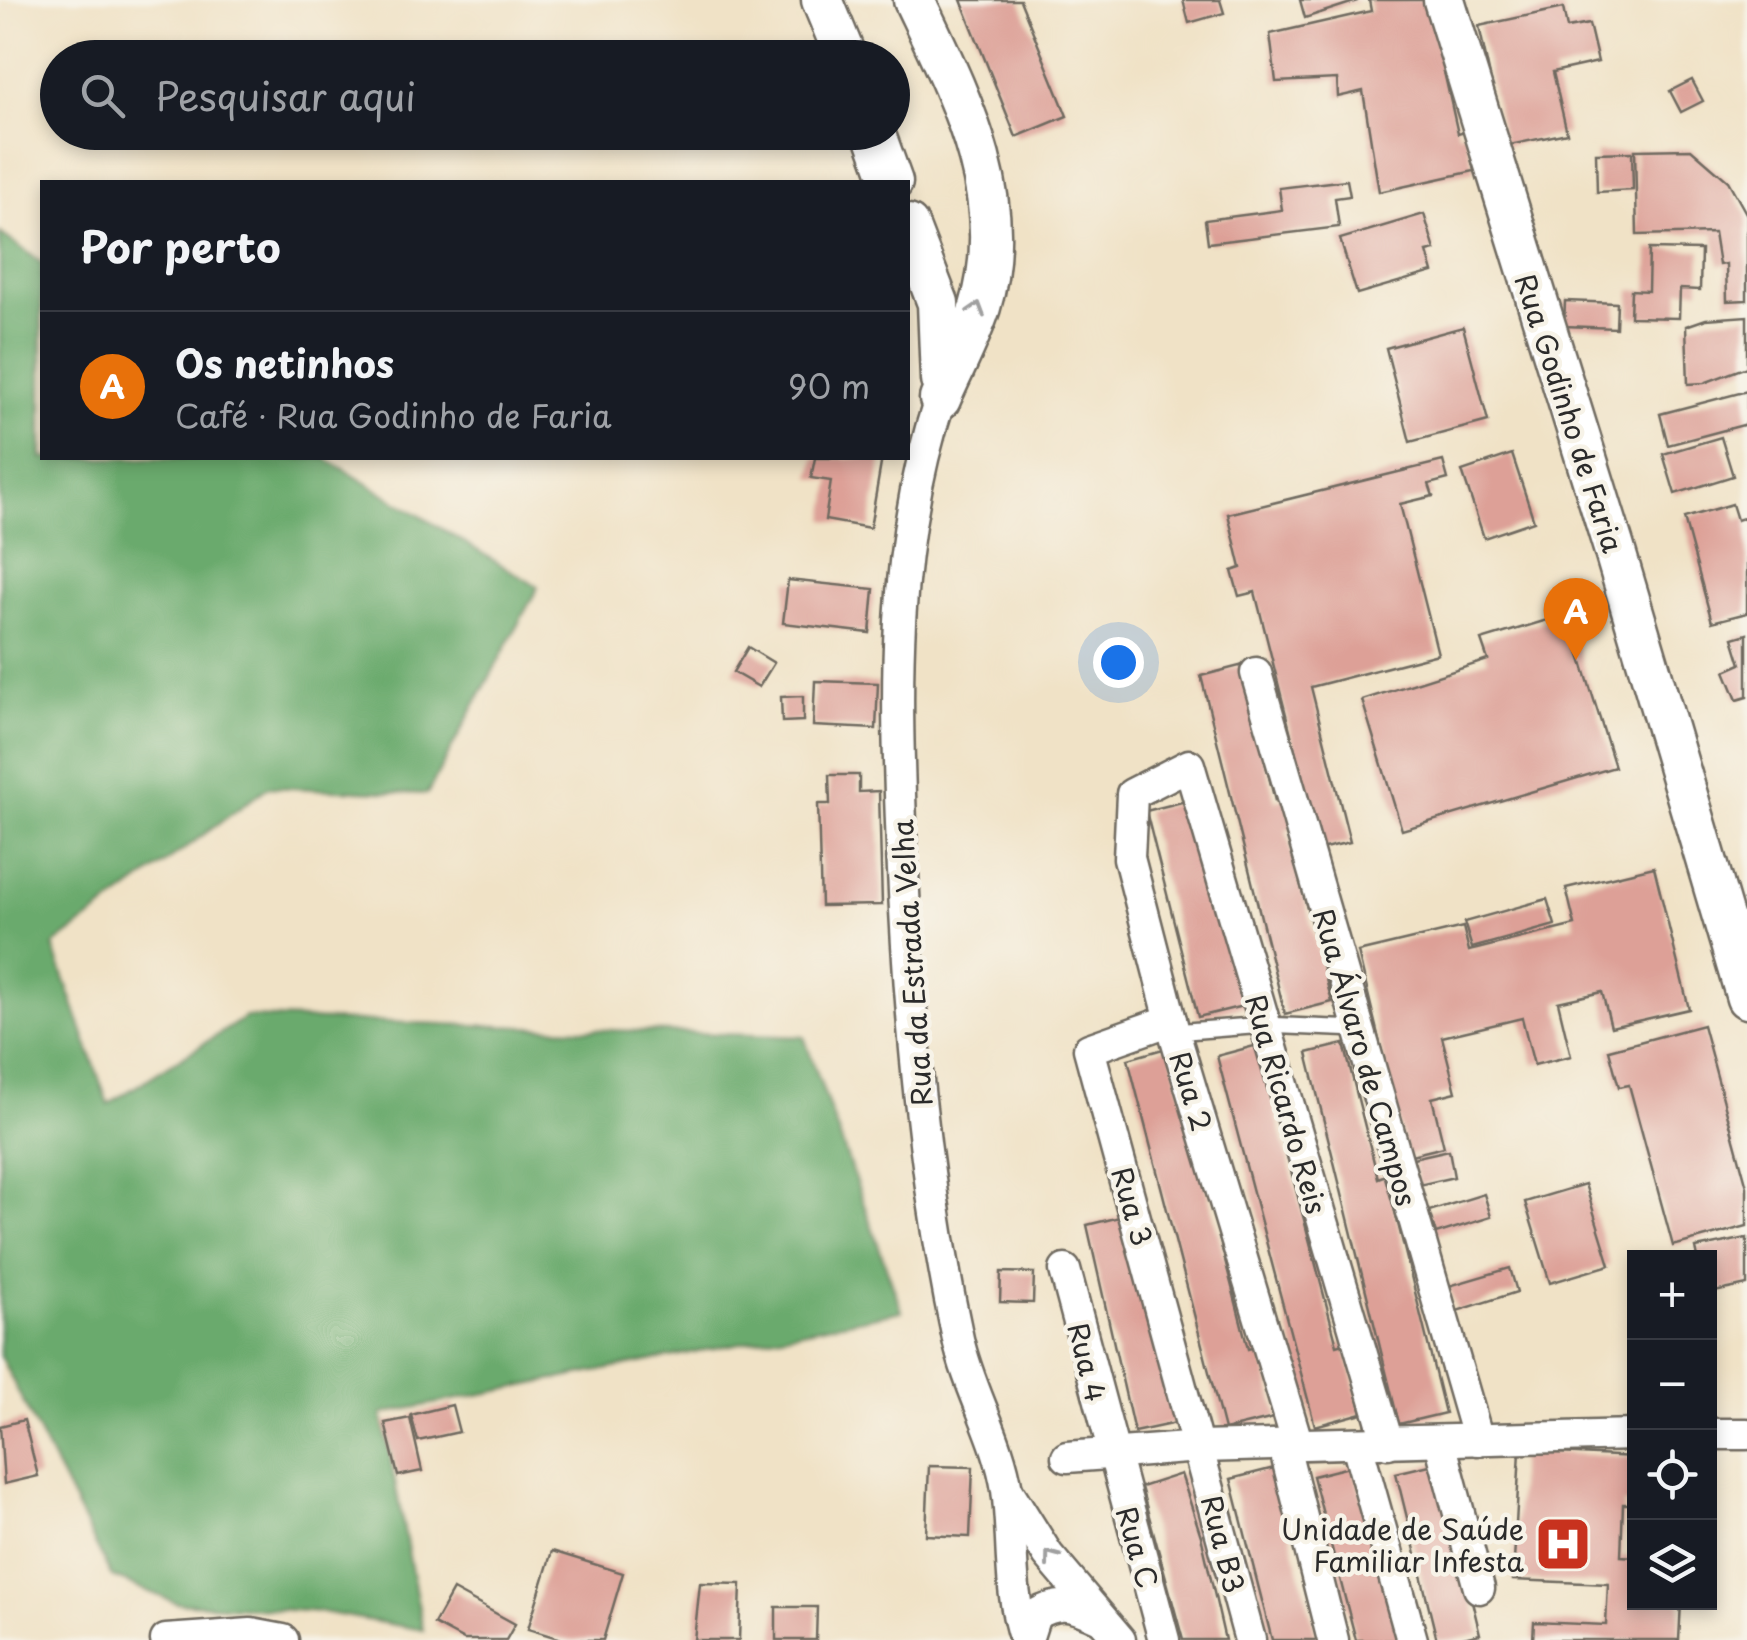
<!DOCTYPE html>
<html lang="pt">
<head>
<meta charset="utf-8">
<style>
  body { margin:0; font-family:"Playpen Sans",sans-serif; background:#20242c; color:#f1f3f6 }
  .controls { position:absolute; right:30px; bottom:30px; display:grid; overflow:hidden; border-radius:0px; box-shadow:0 5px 15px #0003 }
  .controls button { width:90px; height:90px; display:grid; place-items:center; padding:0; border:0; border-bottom:2px solid #363941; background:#171b24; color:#f1f3f6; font:50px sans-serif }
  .you { position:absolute; left:1118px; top:662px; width:35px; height:35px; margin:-25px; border:8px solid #fff; border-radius:50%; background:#1a73e8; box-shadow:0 0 0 15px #1a73e833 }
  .badge { display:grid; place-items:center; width:65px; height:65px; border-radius:50%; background:#0b8043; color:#fff; font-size:32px; font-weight:700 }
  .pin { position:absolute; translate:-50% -82px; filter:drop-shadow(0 2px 5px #0008) }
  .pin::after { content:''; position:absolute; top:52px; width:35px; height:30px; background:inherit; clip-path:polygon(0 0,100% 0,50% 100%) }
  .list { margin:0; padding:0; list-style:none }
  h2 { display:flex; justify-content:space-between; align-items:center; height:130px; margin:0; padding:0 40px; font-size:42px }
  h2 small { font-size:32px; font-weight:400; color:#9ea1a6 }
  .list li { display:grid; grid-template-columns:65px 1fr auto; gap:30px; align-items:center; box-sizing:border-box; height:150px; padding:0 40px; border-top:2px solid #363941 }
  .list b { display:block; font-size:38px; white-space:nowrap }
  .list p { margin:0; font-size:32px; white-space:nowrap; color:#9ea1a6 }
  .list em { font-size:32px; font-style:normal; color:#9ea1a6 }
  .icon { flex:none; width:55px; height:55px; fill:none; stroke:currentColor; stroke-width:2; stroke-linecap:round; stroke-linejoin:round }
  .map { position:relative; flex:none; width:1747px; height:1640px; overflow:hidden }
  .search { position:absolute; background:#171b24; box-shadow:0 5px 15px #0003; left:40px; top:40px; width:870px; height:110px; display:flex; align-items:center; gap:25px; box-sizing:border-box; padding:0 35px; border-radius:55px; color:#9ea1a6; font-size:38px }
  .panel { position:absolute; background:#171b24; box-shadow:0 5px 15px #0003; left:40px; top:180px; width:870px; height:280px; border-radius:0px }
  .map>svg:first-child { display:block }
</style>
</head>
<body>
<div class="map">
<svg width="1747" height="1640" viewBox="0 0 1747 1640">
  <rect width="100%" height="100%" fill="#f7f3e8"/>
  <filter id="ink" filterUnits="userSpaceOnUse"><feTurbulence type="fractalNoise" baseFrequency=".01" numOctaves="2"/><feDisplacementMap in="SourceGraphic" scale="20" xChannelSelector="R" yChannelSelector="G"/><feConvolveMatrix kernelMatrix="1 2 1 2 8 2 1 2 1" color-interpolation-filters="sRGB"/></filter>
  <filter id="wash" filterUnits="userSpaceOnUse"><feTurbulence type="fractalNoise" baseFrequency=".0048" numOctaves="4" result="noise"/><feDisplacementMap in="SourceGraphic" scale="40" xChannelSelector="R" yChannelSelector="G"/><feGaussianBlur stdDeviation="2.25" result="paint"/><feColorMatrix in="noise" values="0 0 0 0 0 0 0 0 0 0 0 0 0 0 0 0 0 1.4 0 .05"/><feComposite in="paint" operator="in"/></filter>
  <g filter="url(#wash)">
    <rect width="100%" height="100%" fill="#f0e2c6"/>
    <!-- forest -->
    <polygon fill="#6aaa6d" stroke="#4a6a4c" stroke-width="2.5" points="0,233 42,263 42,458 325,458 538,587 427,794 268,787 53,946 108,1104 246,1017 804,1037 902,1311 382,1414 423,1630 322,1612 177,1603 112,1577 0,1356"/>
    <g id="blocks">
      <!-- building -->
      <g fill="#dda097">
        <polygon points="961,0 1020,0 1067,116 1016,137"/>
        <polygon points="1183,0 1220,0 1224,13 1189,23"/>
        <polygon points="1300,0 1357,0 1357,1 1305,18"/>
        <polygon points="1369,0 1428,0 1458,134 1465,132 1474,171 1379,192 1363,91 1338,97 1337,79 1276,82 1270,34 1371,11"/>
        <polygon points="1563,8 1567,28 1589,24 1598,62 1553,72 1567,133 1505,146 1479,26"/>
        <polygon points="1692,80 1703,101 1681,112 1670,91"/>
        <polygon points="1691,149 1728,181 1747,215 1747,300 1727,301 1726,264 1719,265 1714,233 1637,235 1635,150"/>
        <polygon points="1632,152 1633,190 1597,192 1596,153"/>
        <polygon points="1347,180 1350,196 1335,198 1339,227 1208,243 1205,220 1282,210 1279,188"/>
        <polygon points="1424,214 1435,250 1427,252 1433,272 1357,294 1340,239"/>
        <polygon points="1649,249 1701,250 1700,290 1680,289 1679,318 1630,317 1631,290 1648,291"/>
        <polygon points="1565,301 1617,303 1616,328 1564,326"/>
        <polygon points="1747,316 1747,367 1704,383 1688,384 1686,326 1706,319"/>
        <polygon points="1463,327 1488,421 1410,442 1386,348"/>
        <polygon points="1747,391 1747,424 1668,445 1660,414"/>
        <polygon points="1721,437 1733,476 1675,494 1663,454"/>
        <polygon points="1512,454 1534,521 1484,538 1462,471"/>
        <polygon points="815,458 882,458 870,528 825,520 831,481 811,478"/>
        <polygon points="1443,461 1448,479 1429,484 1433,496 1400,504 1438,654 1311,687 1350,842 1320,849 1255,592 1239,596 1232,571 1241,568 1228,514"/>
        <polygon points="1732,504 1737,520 1747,517 1747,613 1712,622 1684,518"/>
        <polygon points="788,580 874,589 870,633 783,623"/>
        <polygon points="1567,614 1615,767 1402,830 1362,700 1488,660 1481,640"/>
        <polygon points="1747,634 1747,697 1737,700 1725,671 1741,664 1733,638"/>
        <polygon points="748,647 774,663 759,687 733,672"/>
        <polygon points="1251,663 1259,737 1275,801 1286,798 1294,828 1286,830 1332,1002 1285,1014 1201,676"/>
        <polygon points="815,681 878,683 876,729 813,726"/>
        <polygon points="803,696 803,721 782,722 781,697"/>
        <polygon points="829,775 859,775 859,792 879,791 882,905 821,906 818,804 830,804"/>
        <polygon points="1186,801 1203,869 1212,867 1247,1005 1198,1017 1146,811"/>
        <polygon points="1654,867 1689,1009 1611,1027 1602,992 1558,1002 1571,1056 1534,1065 1522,1018 1442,1037 1456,1092 1432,1098 1444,1147 1407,1156 1358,952 1463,927 1469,951 1575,925 1566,888"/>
        <polygon points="1547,899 1555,925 1472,948 1464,922"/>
        <polygon points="1703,1025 1747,1187 1747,1226 1673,1246 1629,1085 1619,1087 1609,1050"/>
        <polygon points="1344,1044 1378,1178 1386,1175 1445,1413 1399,1424 1307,1053"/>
        <polygon points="1258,1045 1337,1345 1344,1343 1362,1413 1315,1426 1217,1056"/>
        <polygon points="1170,1047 1248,1349 1260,1346 1278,1417 1224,1430 1128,1059"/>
        <polygon points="1449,1150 1454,1177 1419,1185 1413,1158"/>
        <polygon points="1585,1184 1610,1265 1550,1283 1525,1202"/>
        <polygon points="1484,1194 1491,1217 1436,1234 1429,1211"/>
        <polygon points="1128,1215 1176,1423 1134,1432 1087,1225"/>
        <polygon points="1747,1238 1747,1285 1710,1293 1710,1258 1698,1258 1696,1248"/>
        <polygon points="1510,1268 1517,1292 1457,1311 1449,1286"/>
        <polygon points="1001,1272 1034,1273 1033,1303 1000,1302"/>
        <polygon points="452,1405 459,1432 418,1441 411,1415"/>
        <polygon points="410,1418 422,1471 398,1476 385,1423"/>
        <polygon points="24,1420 38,1476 4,1484 0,1426"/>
        <polygon points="1520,1451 1634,1457 1634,1504 1623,1504 1621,1556 1634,1557 1634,1602 1681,1602 1679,1640 1533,1640 1534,1622 1606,1625 1608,1584 1513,1580"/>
        <polygon points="1438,1463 1480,1634 1455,1640 1437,1640 1396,1473"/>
        <polygon points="929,1466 973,1467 970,1537 926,1535"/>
        <polygon points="1353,1466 1404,1640 1356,1640 1313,1476"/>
        <polygon points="1274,1468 1317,1640 1272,1640 1231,1479"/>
        <polygon points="1181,1474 1201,1536 1225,1640 1183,1640 1141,1487"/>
        <polygon points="552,1551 623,1573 603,1640 564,1640 528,1629"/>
        <polygon points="700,1583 741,1584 739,1640 694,1640"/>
        <polygon points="453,1590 515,1624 506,1640 464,1640 434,1624"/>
        <polygon points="776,1607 817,1607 816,1640 776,1640"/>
      </g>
    </g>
  </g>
  <g filter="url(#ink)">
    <use href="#blocks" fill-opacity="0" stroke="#706b61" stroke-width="2.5"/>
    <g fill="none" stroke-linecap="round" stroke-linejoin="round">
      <!-- lane casing -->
      <g stroke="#706b61" stroke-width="20">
        <polyline id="lane" points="1174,1032 1264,1025 1358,1029"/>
      </g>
      <!-- street casing -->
      <g stroke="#706b61" stroke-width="35">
        <g id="street">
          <path d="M940,399C890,550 896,693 902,849C909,1014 923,1177 958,1339C969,1390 999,1438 1007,1490C1014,1541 1008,1591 1025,1640"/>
          <polyline points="1256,673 1478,1440"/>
          <polyline points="1171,1020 1089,1049 1250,1640"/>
          <polyline points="1065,1270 1164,1640"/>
          <polyline points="1710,1434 1747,1434"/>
          <polyline points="1440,1442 1479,1588"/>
          <polyline points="1357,1444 1412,1640"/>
          <polyline points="1298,1445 1174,1032 1129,858 1132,794 1189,765 1388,1443"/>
          <polyline points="1284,1446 1333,1640"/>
          <polyline points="1067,1457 1200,1447 1634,1435"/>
          <polyline points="1008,1491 1048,1555 1120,1640"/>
          <polyline points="166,1640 251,1634 283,1640"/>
          <path d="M1027,1640L1035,1615C1061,1600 1073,1605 1100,1618"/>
        </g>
      </g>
      <!-- secondary casing -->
      <g stroke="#706b61" stroke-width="45">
        <g id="secondary">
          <polyline points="822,0 846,58"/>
          <path d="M914,0C960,97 1013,198 980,307C970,338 953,369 940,399"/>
          <polyline points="1444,0 1613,545 1747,998"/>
          <polyline points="874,132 892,182"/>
          <polyline points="908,225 938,303 941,380"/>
        </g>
      </g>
      <!-- lane -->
      <use href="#lane" stroke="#fff" stroke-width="15"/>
      <!-- street -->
      <use href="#street" stroke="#fff" stroke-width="30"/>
      <!-- secondary -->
      <use href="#secondary" stroke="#fff" stroke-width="40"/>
    </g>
    <!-- one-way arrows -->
    <defs><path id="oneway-chevron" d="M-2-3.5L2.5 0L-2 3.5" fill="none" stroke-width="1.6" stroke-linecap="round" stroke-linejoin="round" transform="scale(2.5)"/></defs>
    <g stroke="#a0a0a0">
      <use href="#oneway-chevron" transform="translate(977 309) rotate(-73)"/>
      <use href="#oneway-chevron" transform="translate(1051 1557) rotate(-127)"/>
    </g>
  </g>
  <!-- icons -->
  <defs>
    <g id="hospital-square" transform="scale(2.875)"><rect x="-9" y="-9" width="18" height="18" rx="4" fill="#c8321e" stroke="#f7f3e8"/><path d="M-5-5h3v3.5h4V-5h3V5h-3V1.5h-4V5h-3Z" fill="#fff"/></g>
  </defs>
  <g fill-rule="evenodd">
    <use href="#hospital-square" x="1563" y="1544"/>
  </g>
  <g text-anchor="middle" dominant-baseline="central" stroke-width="9" stroke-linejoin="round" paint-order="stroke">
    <!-- street labels -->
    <g font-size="28" fill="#2b2b2b" stroke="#f7f3e8">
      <text transform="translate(1570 413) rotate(72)">Rua Godinho de Faria</text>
      <text transform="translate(911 963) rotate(-94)">Rua da Estrada Velha</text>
      <text transform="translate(1366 1057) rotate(74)">Rua Álvaro de Campos</text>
      <text transform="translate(1192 1091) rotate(73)">Rua 2</text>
      <text transform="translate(1287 1104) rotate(74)">Rua Ricardo Reis</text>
      <text transform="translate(1133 1206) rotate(74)">Rua 3</text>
      <text transform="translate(1088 1362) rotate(76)">Rua 4</text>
      <text transform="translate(1224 1544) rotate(76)">Rua B3</text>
      <text transform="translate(1138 1547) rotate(74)">Rua C</text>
    </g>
    <!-- poi labels -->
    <g font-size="28" fill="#2b2b2b" stroke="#f7f3e8" text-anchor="end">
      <text x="1524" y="1528">Unidade de Saúde<tspan x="1524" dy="32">Familiar Infesta</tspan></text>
    </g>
  </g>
</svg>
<div class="controls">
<button>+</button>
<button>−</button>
<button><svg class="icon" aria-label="locate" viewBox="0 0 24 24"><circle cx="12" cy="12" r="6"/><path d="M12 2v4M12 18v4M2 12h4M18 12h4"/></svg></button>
<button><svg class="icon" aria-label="layers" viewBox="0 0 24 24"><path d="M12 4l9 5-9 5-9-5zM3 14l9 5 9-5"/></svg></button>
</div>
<div class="you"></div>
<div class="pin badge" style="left:1576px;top:660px;background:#e8710a">A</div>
<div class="search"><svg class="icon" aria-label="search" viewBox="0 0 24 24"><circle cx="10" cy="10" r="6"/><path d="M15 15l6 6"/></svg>Pesquisar aqui</div>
<section class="panel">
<h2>Por perto<small></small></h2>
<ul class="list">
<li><span class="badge" style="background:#e8710a">A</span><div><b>Os netinhos</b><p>Café · Rua Godinho de Faria</p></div><em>90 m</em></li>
</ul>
</section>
</div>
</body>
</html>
